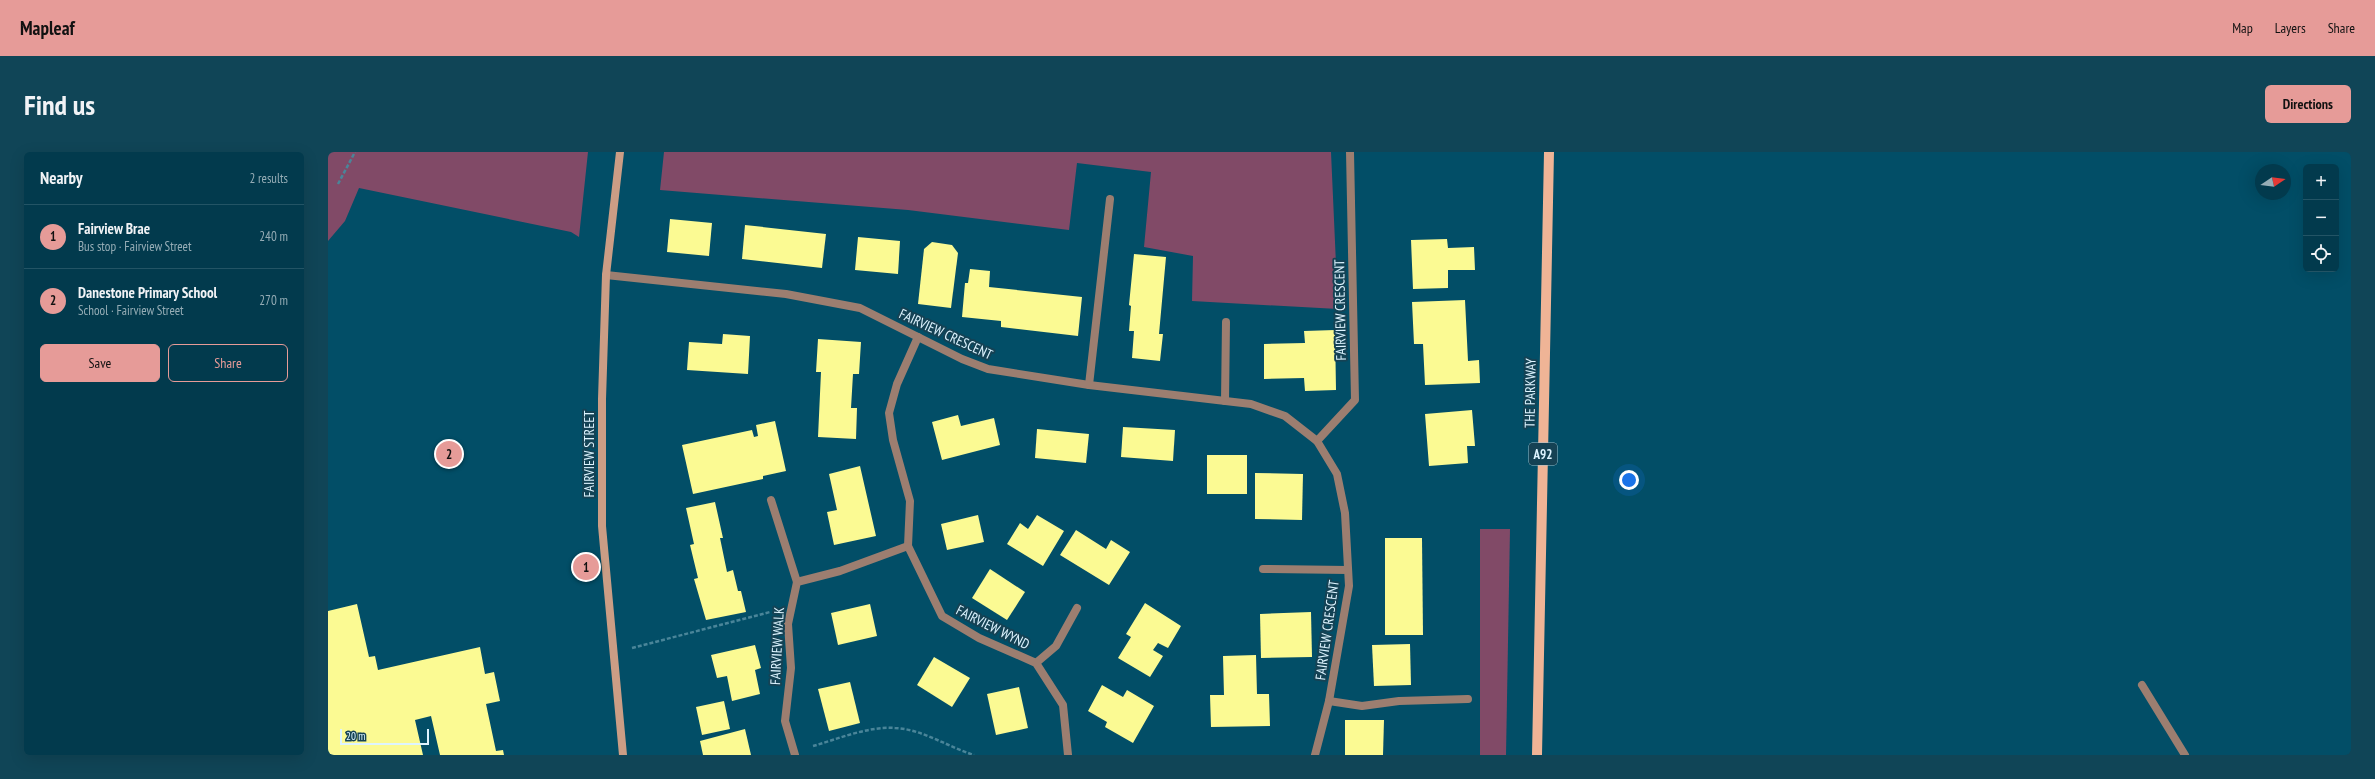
<!DOCTYPE html>
<html lang="en">
<head>
<meta charset="utf-8">
<style>
  body { margin:0; font-family:"PT Sans Narrow",sans-serif; background:#104557; color:#f1f3f6 }
  .controls { position:absolute; right:12px; top:12px; display:grid; overflow:hidden; border-radius:6px; box-shadow:0 4px 16px #0002 }
  .controls button { width:36px; height:36px; display:grid; place-items:center; padding:0; border:0; border-bottom:1px solid #235465; background:#023a4d; color:#f1f3f6; font:20px sans-serif }
  .compass { position:absolute; left:1927px; top:12px; width:36px; height:36px; border-radius:50%; background:#023a4d; box-shadow:0 4px 16px #0002; rotate:77deg }
  .scale { position:absolute; left:12px; bottom:10px; width:89px; box-sizing:border-box; padding-left:4px; border:2px solid #ddf4ff; border-top:0; font-size:11px; line-height:14px; white-space:nowrap; color:#ddf4ff; -webkit-text-stroke:3px #154254; paint-order:stroke }
  .you { position:absolute; left:1301px; top:328px; width:14px; height:14px; margin:-10px; border:3px solid #fff; border-radius:50%; background:#1a73e8; box-shadow:0 0 0 6px #1a73e833 }
  .badge { display:grid; place-items:center; width:26px; height:26px; border-radius:50%; background:#e69b98; color:#111; font-size:13px; font-weight:700 }
  .pin { position:absolute; translate:-50% -50%; border:2px solid #fff; box-shadow:0 1px 4px #0006 }
  .list { margin:0; padding:0; list-style:none }
  h2 { display:flex; justify-content:space-between; align-items:center; height:52px; margin:0; padding:0 16px; font-size:17px }
  h2 small { font-size:13px; font-weight:400; color:#96adb6 }
  .list li { display:grid; grid-template-columns:26px 1fr auto; gap:12px; align-items:center; box-sizing:border-box; height:64px; padding:0 16px; border-top:1px solid #235465 }
  .list b { display:block; font-size:15px; white-space:nowrap }
  .list p { margin:0; font-size:13px; white-space:nowrap; color:#96adb6 }
  .list em { font-size:13px; font-style:normal; color:#96adb6 }
  .actions { display:flex; gap:8px; padding:12px 16px }
  .actions a { flex:1; padding:9px 0; border:1px solid #e69b98; border-radius:6px; text-align:center; font-size:14px; color:#e69b98 }
  .actions .main { background:#e69b98; color:#111 }
  .icon { flex:none; width:22px; height:22px; fill:none; stroke:currentColor; stroke-width:2; stroke-linecap:round; stroke-linejoin:round }
  .map { position:relative; flex:none; width:2023px; height:603px; overflow:hidden; border-radius:6px }
  header { display:flex; align-items:center; gap:24px; box-sizing:border-box; height:56px; padding:0 20px; background:#e69b98; color:#111 }
  header strong { font-size:19px }
  nav { display:flex; gap:22px; margin-inline-start:auto; font-size:14px }
  .intro { display:flex; align-items:center; justify-content:space-between; box-sizing:border-box; height:96px; padding:0 24px }
  h1 { margin:0; font-size:28px }
  .button { padding:10px 18px; border-radius:6px; background:#e69b98; color:#111; font-size:14px; font-weight:700 }
  main { display:flex; gap:24px; padding:0 24px }
  aside { flex:1; background:#023a4d; border-radius:6px; box-shadow:0 4px 16px #0002 }
  .map>svg:first-child { display:block }
</style>
</head>
<body>
<header>
<strong>Mapleaf</strong>
<nav><a>Map</a><a>Layers</a><a>Share</a></nav>
</header>
<div class="intro"><h1>Find us</h1><a class="button">Directions</a></div>
<main>
<aside>
<h2>Nearby<small>2 results</small></h2>
<ul class="list">
<li><span class="badge">1</span><div><b>Fairview Brae</b><p>Bus stop · Fairview Street</p></div><em>240 m</em></li>
<li><span class="badge">2</span><div><b>Danestone Primary School</b><p>School · Fairview Street</p></div><em>270 m</em></li>
</ul>
<div class="actions"><a class="main">Save</a><a>Share</a></div>
</aside>
<div class="map">
<svg width="2023" height="603" viewBox="0 0 2023 603">
  <rect width="100%" height="100%" fill="#024e67"/>
  <!-- green -->
  <g fill="#814a67">
    <polygon points="0,0 260,0 251,85 243,80 31,36 17,69 0,89"/>
    <polygon points="336,0 1003,0 1010,157 864,149 865,104 816,95 823,20 749,11 741,78 580,58 332,38"/>
    <polygon points="1152,377 1182,377 1178,603 1152,603"/>
  </g>
  <!-- building -->
  <g fill="#fbfa93">
    <polygon points="342,67 384,71 381,104 339,100"/>
    <polygon points="417,73 498,82 494,116 414,107"/>
    <polygon points="530,85 572,89 570,122 527,118"/>
    <polygon points="1119,87 1120,96 1146,95 1147,118 1120,118 1120,136 1085,137 1083,88"/>
    <polygon points="604,90 624,93 630,101 623,156 590,152 596,97"/>
    <polygon points="806,102 838,105 831,182 835,182 832,209 804,206 806,179 801,179 803,154 801,153"/>
    <polygon points="642,117 662,119 661,135 754,145 750,184 673,175 673,169 634,165 637,131 640,131"/>
    <polygon points="1137,148 1140,209 1151,208 1152,231 1097,233 1095,192 1086,192 1084,150"/>
    <polygon points="1007,178 1008,238 977,239 976,226 936,227 936,192 977,191 976,179"/>
    <polygon points="395,182 422,184 420,222 359,218 361,190 394,192"/>
    <polygon points="490,187 533,190 531,222 525,222 523,256 529,256 528,287 490,285 493,220 488,220"/>
    <polygon points="1144,258 1147,294 1139,294 1140,311 1101,314 1097,262"/>
    <polygon points="630,263 633,274 666,266 672,293 614,308 604,270"/>
    <polygon points="447,269 458,319 435,324 435,327 365,342 354,293 424,278 426,285 430,284 428,273"/>
    <polygon points="795,275 847,278 845,309 793,305"/>
    <polygon points="709,277 761,282 758,311 707,306"/>
    <rect x="879" y="303" width="40" height="39"/>
    <polygon points="532,314 548,384 506,393 499,360 509,358 501,322"/>
    <polygon points="927,321 975,322 974,368 927,367"/>
    <polygon points="387,350 395,386 392,386 399,420 405,418 410,439 413,439 418,460 378,468 366,427 370,426 362,393 366,392 358,356"/>
    <polygon points="650,363 656,390 619,398 613,372"/>
    <polygon points="709,363 736,379 715,414 679,392 692,371 700,377"/>
    <polygon points="748,378 778,397 783,388 802,400 781,433 732,403"/>
    <polygon points="1057,386 1094,386 1095,483 1057,483"/>
    <polygon points="662,417 697,440 679,468 644,446"/>
    <polygon points="817,451 853,474 840,496 830,491 825,498 835,504 822,525 790,506 803,485 798,482"/>
    <polygon points="29,452 41,505 47,504 50,518 152,495 157,522 166,520 172,549 158,552 168,599 175,598 176,603 112,603 103,564 87,568 95,603 0,603 0,459"/>
    <polygon points="542,452 549,484 510,493 503,461"/>
    <polygon points="983,460 984,505 933,506 932,462"/>
    <polygon points="1082,492 1083,533 1046,534 1044,493"/>
    <polygon points="427,493 433,516 427,518 432,542 404,549 399,524 389,526 383,503"/>
    <polygon points="928,503 929,542 941,542 942,574 883,575 882,543 896,543 895,504"/>
    <polygon points="606,505 642,526 624,555 589,533"/>
    <polygon points="522,530 532,571 501,579 490,537"/>
    <polygon points="774,533 795,545 799,538 826,554 805,591 777,575 779,570 760,559"/>
    <polygon points="691,535 700,576 668,583 659,542"/>
    <polygon points="396,549 402,577 374,583 368,555"/>
    <polygon points="1017,568 1056,568 1055,603 1017,603"/>
    <polygon points="417,577 423,603 375,603 372,589"/>
  </g>
  <g fill="none" stroke-linecap="round" stroke-linejoin="round">
    <!-- path -->
    <g stroke="#4a8599" stroke-width="2.5" stroke-dasharray="4 2" stroke-linecap="butt">
      <polyline points="10,32 27,0"/>
      <polyline points="304,496 442,460"/>
      <path d="M485,594C510,587 540,574 567,576C594,577 620,595 646,603"/>
    </g>
    <!-- lane -->
    <g stroke="#9c7e70" stroke-width="8">
      <polyline points="761,233 782,47"/>
      <polyline points="897,249 898,170"/>
      <polyline points="443,348 469,430"/>
      <polyline points="935,417 1020,418"/>
      <polyline points="708,511 728,494 749,456"/>
      <polyline points="1001,549 1034,554 1071,549 1140,547"/>
    </g>
    <!-- street -->
    <g stroke="#9c7e70" stroke-width="8">
      <polyline points="278,123 458,142 532,156 634,207 660,217 761,233 923,252 957,264 989,289 1009,322 1017,361 1021,434 1001,549 987,603"/>
      <polyline points="590,185 569,232 561,261 565,288 582,349 580,394 614,464 651,486 708,511 735,553 740,603"/>
      <polyline points="989,289 1027,248 1022,0"/>
      <polyline points="1814,533 1857,603"/>
      <polyline points="467,603 457,569 463,516 460,472 469,430 512,419 580,394"/>
    </g>
    <!-- secondary -->
    <polyline stroke="#cb9d85" stroke-width="8" points="292,0 278,123 274,247 274,374 295,603"/>
    <!-- primary -->
    <polyline stroke="#efb496" stroke-width="10" points="1209,603 1221,0"/>
  </g>
  <g text-anchor="middle" dominant-baseline="central" stroke-width="4" stroke-linejoin="round" paint-order="stroke">
    <!-- shield labels -->
    <rect fill="#154254" stroke="#a1bfcc" stroke-width="1" x="1201" y="291" width="28" height="22" rx="3"/>
    <g font-size="13" font-weight="bold" fill="#ddf4ff">
      <text x="1215" y="302">A92</text>
    </g>
    <!-- street labels -->
    <g font-size="14" fill="#ddf4ff" stroke="#154254">
      <text transform="translate(1012 158) rotate(-91)">FAIRVIEW CRESCENT</text>
      <text transform="translate(618 182) rotate(25)">FAIRVIEW CRESCENT</text>
      <text transform="translate(1202 241) rotate(-89)">THE PARKWAY</text>
      <text transform="translate(261 302) rotate(-90)">FAIRVIEW STREET</text>
      <text transform="translate(665 475) rotate(27)">FAIRVIEW WYND</text>
      <text transform="translate(999 478) rotate(-82)">FAIRVIEW CRESCENT</text>
      <text transform="translate(449 494) rotate(-87)">FAIRVIEW WALK</text>
    </g>
  </g>
</svg>
<div class="controls">
<button>+</button>
<button>−</button>
<button><svg class="icon" aria-label="locate" viewBox="0 0 24 24"><circle cx="12" cy="12" r="6"/><path d="M12 2v4M12 18v4M2 12h4M18 12h4"/></svg></button>
</div>
<svg class="compass" viewBox="-18 -18 36 36"><path d="M0-13l5 13h-10z" fill="#e53935"/><path d="M0 13l5-13h-10z" fill="#96adb6"/></svg>
<div class="scale">20 m</div>
<div class="you"></div>
<div class="pin badge" style="left:258px;top:415px">1</div>
<div class="pin badge" style="left:121px;top:302px">2</div>
</div>
</main>
</body>
</html>
